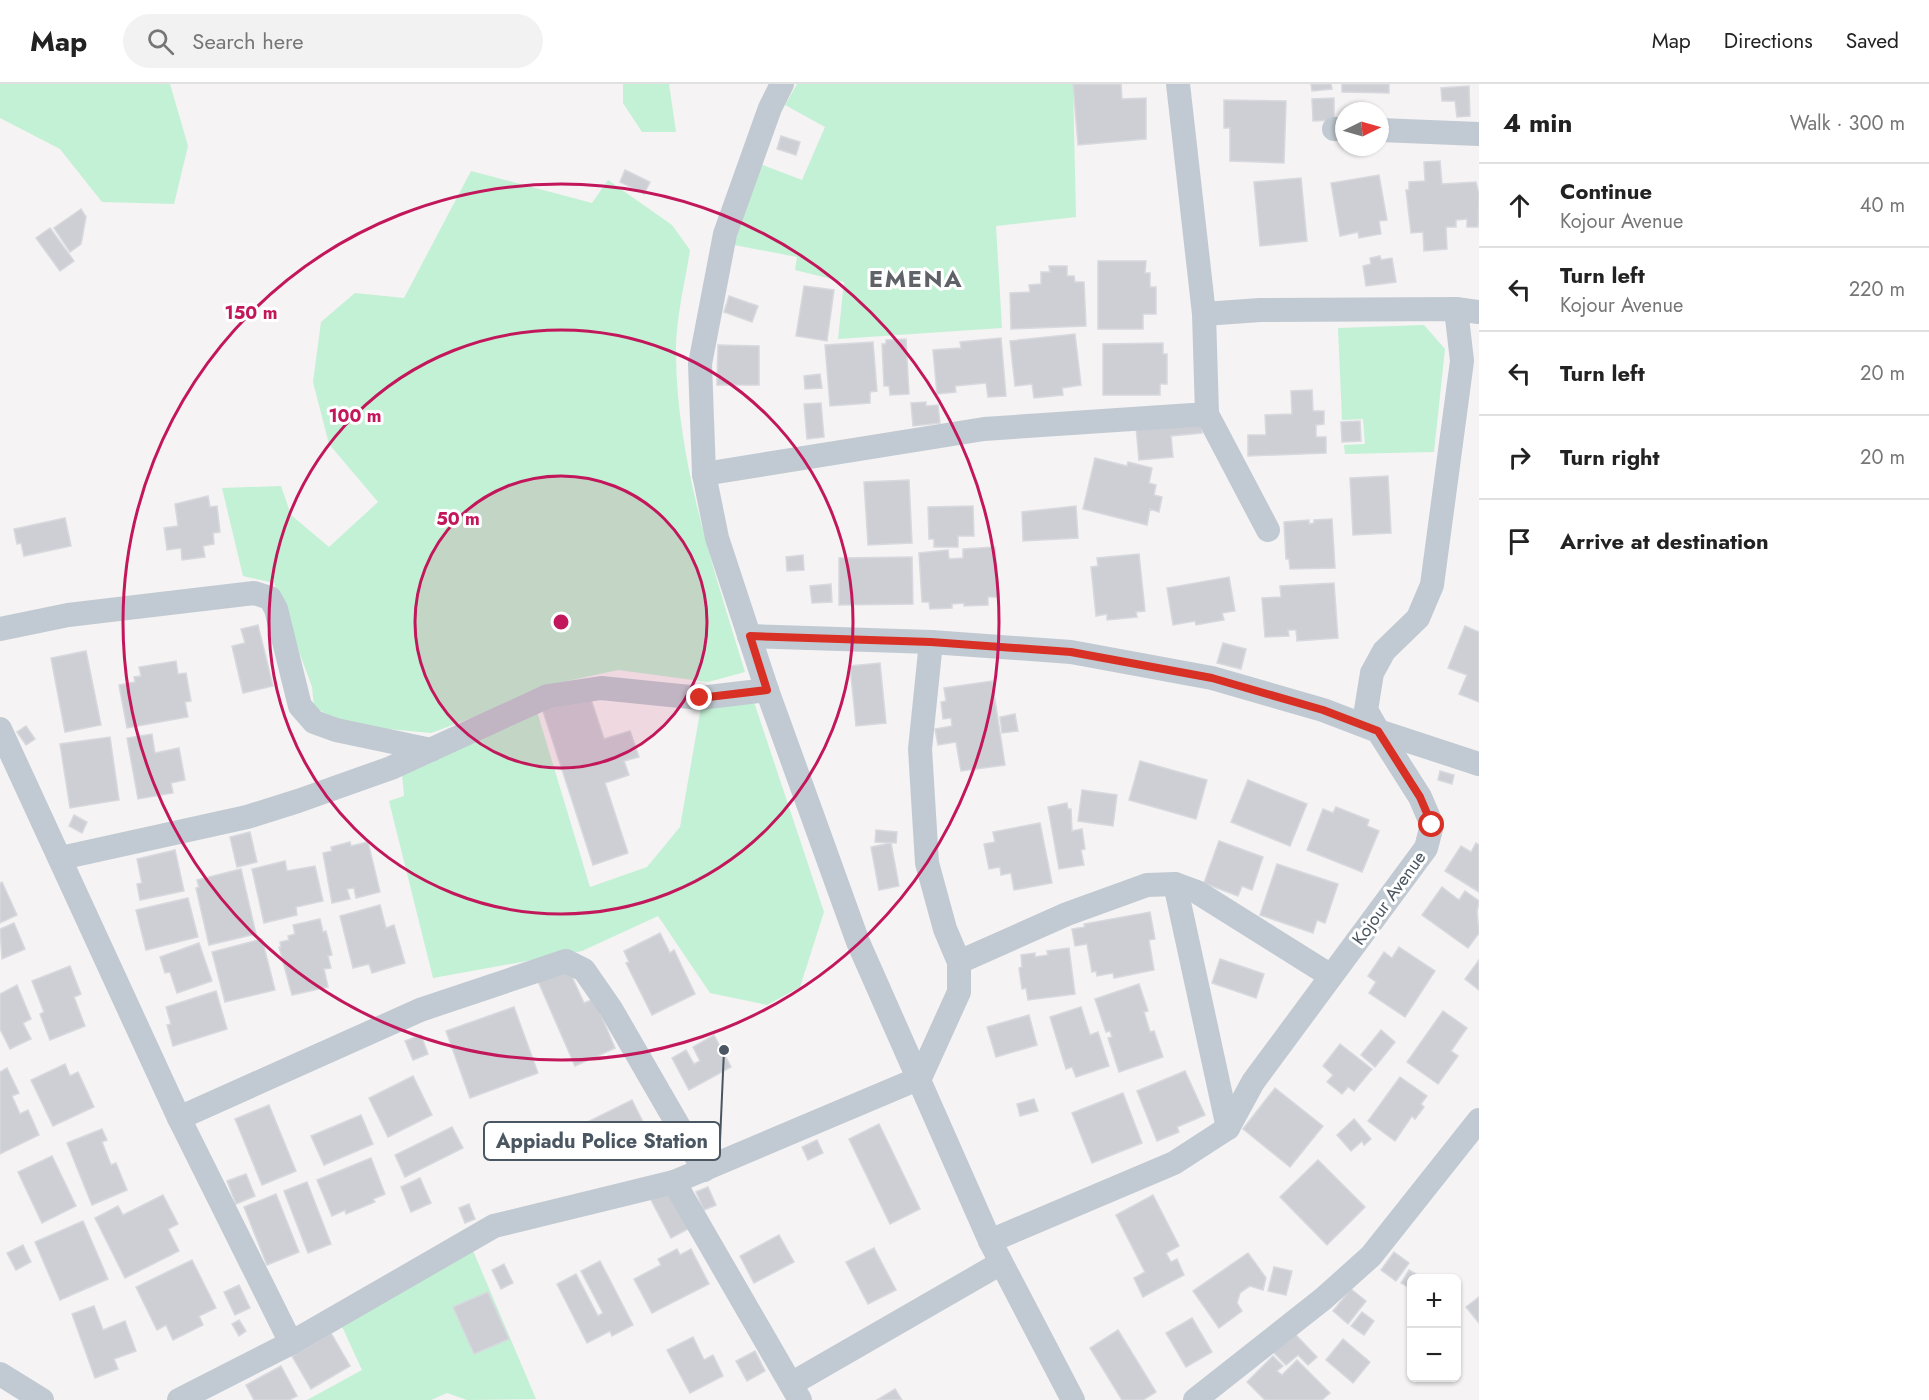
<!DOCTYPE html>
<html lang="en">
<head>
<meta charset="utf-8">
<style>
  body { margin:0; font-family:Jost,sans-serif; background:#f2f2f2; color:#222 }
  .controls { position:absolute; right:18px; bottom:18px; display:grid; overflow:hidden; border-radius:9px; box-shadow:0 2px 4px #0004 }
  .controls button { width:54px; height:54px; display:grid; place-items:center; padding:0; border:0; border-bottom:2px solid #e0e0e0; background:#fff; color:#222; font:30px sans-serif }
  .compass { position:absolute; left:1335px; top:18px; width:54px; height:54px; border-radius:50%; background:#fff; box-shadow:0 2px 4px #0004; rotate:85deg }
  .stop { position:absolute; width:18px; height:18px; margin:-14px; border:4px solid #d93025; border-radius:50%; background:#fff }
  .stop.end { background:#d93025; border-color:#fff; box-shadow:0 2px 6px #0008 }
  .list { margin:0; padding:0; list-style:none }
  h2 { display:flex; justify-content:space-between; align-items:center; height:78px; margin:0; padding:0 24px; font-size:26px }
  h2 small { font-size:20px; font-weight:400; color:#767676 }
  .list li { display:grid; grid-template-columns:39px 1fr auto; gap:18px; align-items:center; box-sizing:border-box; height:84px; padding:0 24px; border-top:2px solid #e0e0e0 }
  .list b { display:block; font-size:22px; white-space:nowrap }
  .list p { margin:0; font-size:20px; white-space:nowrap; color:#767676 }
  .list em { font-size:20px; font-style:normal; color:#767676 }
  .icon { flex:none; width:33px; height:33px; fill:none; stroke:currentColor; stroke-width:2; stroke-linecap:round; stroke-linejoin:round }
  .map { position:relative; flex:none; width:1479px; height:1316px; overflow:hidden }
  header { display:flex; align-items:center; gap:36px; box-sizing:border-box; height:84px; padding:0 30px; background:#fff; border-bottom:2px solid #e0e0e0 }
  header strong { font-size:28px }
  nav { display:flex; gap:33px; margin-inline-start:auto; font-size:21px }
  .search { width:420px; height:54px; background:#f2f2f2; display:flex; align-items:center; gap:15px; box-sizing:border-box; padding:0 21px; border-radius:33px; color:#767676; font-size:22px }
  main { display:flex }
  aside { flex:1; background:#fff }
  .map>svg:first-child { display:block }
</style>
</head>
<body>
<header>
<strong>Map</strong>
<div class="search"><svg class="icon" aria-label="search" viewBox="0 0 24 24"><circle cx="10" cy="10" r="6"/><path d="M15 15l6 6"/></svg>Search here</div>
<nav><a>Map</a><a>Directions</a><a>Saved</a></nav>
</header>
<main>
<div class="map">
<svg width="1479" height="1316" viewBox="0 0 1479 1316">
  <rect width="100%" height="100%" fill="#f5f3f3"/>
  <!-- green -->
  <g fill="#c3f1d5">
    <polygon points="0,0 170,0 188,62 174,120 102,118 60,65 0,34"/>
    <polygon points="623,0 669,0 676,48 642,48 623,19"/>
    <polygon points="797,0 1073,0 1076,133 996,142 1002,244 838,255 844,198 795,186 797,173 734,161 760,80 802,96 825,43 785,21"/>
    <path d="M471,87L592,119L608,96L672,141L690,166C685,199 675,238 676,271C677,378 714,486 745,588L708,598L618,586L544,602L485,629L431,649L345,641L314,623L312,603L274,499L243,492L222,404L281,402L291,431L329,463L378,418L329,360L313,298L321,238L355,209L404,214Z"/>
    <polygon points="1424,241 1445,265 1434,368 1345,370 1344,361 1365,360 1363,335 1342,336 1338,244"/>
    <polygon points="752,612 824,828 800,903 767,921 710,909 658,832 582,867 433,894 389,717 404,712 402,690 536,624 590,803 647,783 680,743 702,617"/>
    <polygon points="471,1162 536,1315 467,1316 447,1309 431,1316 307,1316 362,1286 339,1236"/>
  </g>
  <!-- building -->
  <g fill="#cdcfd5" stroke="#d7d9de" stroke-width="1.5">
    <polygon points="1073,0 1121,0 1122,15 1146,14 1146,55 1078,61"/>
    <polygon points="1311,0 1331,0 1332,5 1312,7"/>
    <polygon points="1342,0 1389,0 1389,9 1342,8"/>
    <polygon points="1469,2 1470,32 1457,33 1455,17 1442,17 1441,4"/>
    <polygon points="1334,14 1334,36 1313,37 1312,15"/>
    <polygon points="1224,16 1286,17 1284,79 1230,77 1230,44 1224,44"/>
    <polygon points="781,52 800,58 796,71 777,65"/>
    <polygon points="1440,77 1442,100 1476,98 1479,110 1478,143 1467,143 1467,135 1456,136 1456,143 1446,143 1447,165 1424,167 1423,148 1411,149 1406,106 1409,106 1409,98 1425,97 1424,78"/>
    <polygon points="625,86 650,98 644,110 620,98"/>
    <polygon points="1379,91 1387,136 1379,137 1381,150 1359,154 1358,148 1340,152 1331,99"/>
    <polygon points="1301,94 1307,157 1260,162 1254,98"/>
    <polygon points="81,125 86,133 81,160 70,168 54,144"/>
    <polygon points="50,144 74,177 60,187 36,154"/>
    <polygon points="1380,172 1381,176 1392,174 1396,198 1366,202 1363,182 1371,180 1370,174"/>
    <polygon points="1098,177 1146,177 1145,189 1150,189 1150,203 1156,203 1156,230 1143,230 1143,245 1098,245"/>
    <polygon points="1049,182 1067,182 1067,192 1074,192 1075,198 1084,198 1086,242 1011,245 1010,209 1030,208 1029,201 1041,200 1041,188 1050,188"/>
    <polygon points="804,202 834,206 827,257 796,252"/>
    <polygon points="729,212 758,222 752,238 724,228"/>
    <polygon points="1075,250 1081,301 1062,304 1063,311 1034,314 1032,300 1015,302 1010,257"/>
    <polygon points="1001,254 1006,312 988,313 986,299 955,302 956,308 937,310 933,266 961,264 960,258"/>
    <polygon points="906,255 909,310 890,311 889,302 884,302 882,260 886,260 886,256"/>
    <polygon points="873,258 877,307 870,308 870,319 830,322 825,261"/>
    <polygon points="1163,259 1163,270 1167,270 1167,300 1160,300 1160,311 1103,311 1103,260"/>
    <polygon points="718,261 759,262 759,301 717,301"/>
    <polygon points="820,290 822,304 805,305 804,292"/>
    <polygon points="1312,306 1313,327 1324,327 1324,340 1316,341 1316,353 1326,353 1326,369 1248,372 1248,351 1266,351 1265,331 1292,330 1291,307"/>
    <polygon points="926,318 926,322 938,321 940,339 913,342 911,319"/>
    <polygon points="821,319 824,353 807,355 804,320"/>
    <polygon points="1201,337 1202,349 1171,352 1173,373 1139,376 1136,343"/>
    <polygon points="1360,337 1361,357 1342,358 1341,338"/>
    <polygon points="1095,374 1127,382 1128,378 1152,384 1149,399 1156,401 1154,411 1162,413 1159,428 1150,425 1147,441 1083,425"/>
    <polygon points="1388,392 1391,449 1353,451 1350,394"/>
    <polygon points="909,396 912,459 868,461 864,398"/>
    <polygon points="208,412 210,423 217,422 220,448 213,449 214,460 203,462 205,473 182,476 181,464 167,466 164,444 178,442 175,420"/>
    <polygon points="973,422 974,452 958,452 958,463 934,463 934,455 929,455 928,423"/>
    <polygon points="1076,422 1078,454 1023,457 1022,428"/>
    <polygon points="65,434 71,462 24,472 21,459 17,460 14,445"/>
    <polygon points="1332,435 1335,484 1290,485 1289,475 1286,475 1284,438 1309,436 1309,440 1314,439 1314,436"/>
    <polygon points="995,463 999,513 988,513 988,521 964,522 964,519 952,520 952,524 930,525 929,518 922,518 919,469 948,466 949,475 963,474 963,465"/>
    <polygon points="1139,470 1145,527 1136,528 1137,533 1107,536 1107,530 1096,532 1091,483 1098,482 1097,474"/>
    <polygon points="803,471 804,486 787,487 786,473"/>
    <polygon points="912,473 913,520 839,521 839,474"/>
    <polygon points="1229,493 1235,527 1222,529 1224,536 1196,541 1195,537 1173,541 1167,504"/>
    <polygon points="1334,499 1338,554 1297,557 1296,546 1288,546 1289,552 1265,553 1262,514 1281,513 1280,502"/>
    <polygon points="831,500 832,518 812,519 810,502"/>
    <polygon points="258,541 273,602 243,609 232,562 245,559 241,545"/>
    <polygon points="1465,542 1479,548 1479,618 1459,610 1467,591 1448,584"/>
    <polygon points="1223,559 1246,565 1241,585 1217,579"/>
    <polygon points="86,567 101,641 65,648 51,574"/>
    <polygon points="176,577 178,590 186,589 191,617 185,618 188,633 127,644 119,601 135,598 134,593 141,592 139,583"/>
    <polygon points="880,579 886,639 856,642 850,582"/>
    <polygon points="992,597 1005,681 961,687 956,658 938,661 935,645 952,642 951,634 943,635 941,618 946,617 944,604"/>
    <polygon points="589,609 604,655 630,647 639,673 624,677 629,691 605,699 628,769 593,781 542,624"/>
    <polygon points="1015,630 1018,647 1002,649 1000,633"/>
    <polygon points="26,642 35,655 26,661 17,648"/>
    <polygon points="152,650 155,669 179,664 185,696 171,699 173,709 138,715 127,654"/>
    <polygon points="110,653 119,716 70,724 60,660"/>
    <polygon points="1140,677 1207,696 1196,735 1129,716"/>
    <polygon points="1440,687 1454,691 1452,700 1438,696"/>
    <polygon points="1248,696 1307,720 1290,762 1231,738"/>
    <polygon points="1082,706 1117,711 1113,742 1078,737"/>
    <polygon points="1067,719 1068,725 1071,725 1072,747 1082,745 1085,765 1081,766 1084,781 1059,785 1048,723"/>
    <polygon points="1336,723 1369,736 1367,742 1379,747 1362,788 1307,766 1323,725 1333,729"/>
    <polygon points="74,731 87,738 82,749 69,742"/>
    <polygon points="1040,739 1052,799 1014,806 1011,789 1001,791 1000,783 989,785 984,760 995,758 993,748"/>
    <polygon points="876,746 897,748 896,759 875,758"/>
    <polygon points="250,748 257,778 237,783 230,753"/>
    <polygon points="1219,757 1263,773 1252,806 1242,802 1238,812 1204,799"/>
    <polygon points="350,758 351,762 368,758 380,808 356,814 354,804 347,805 350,815 332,819 323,769 332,767 331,763"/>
    <polygon points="891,759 899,802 879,806 871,763"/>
    <polygon points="1476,759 1479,761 1479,808 1445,787 1461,762 1471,768"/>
    <polygon points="175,766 184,807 140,816 137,800 142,799 137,775"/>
    <polygon points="285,777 287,787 315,782 323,817 296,823 297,831 264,839 252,785"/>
    <polygon points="1277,780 1338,800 1325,839 1317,836 1313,849 1260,831"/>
    <polygon points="241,785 256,850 209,861 196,804 199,803 197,796"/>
    <polygon points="2,798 17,831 0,839 0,799"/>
    <polygon points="1442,803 1459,816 1465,807 1479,817 1477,828 1479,849 1468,864 1422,831"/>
    <polygon points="188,814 198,853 146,866 136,826"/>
    <polygon points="380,821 386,844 394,841 405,879 372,889 369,880 353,884 340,832"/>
    <polygon points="1150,828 1155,855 1149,856 1154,886 1114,894 1113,889 1097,892 1096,887 1092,888 1087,860 1075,862 1072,845 1085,843 1084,840"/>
    <polygon points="320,835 323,848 326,847 332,871 328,872 331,884 324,885 328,903 292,911 279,863 281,863 280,858 289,856 288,852 295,850 293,841"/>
    <polygon points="14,839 25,865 2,875 0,845"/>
    <polygon points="660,849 670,869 674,866 695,910 652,931 626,879 629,878 624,867"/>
    <polygon points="262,855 275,906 225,918 212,868"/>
    <polygon points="199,859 212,897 177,909 170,888 165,889 160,873"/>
    <polygon points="1399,863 1435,887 1405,933 1369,909 1376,898 1368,892 1384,868 1392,874"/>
    <polygon points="1069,864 1075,910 1028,916 1026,904 1022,905 1019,884 1022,883 1021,871 1035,869 1035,873 1048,871 1047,867"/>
    <polygon points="1220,875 1264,890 1256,914 1212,899"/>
    <polygon points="1479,876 1479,906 1465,895"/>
    <polygon points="70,882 81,910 74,913 85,942 50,956 40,930 44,928 32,897"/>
    <polygon points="567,882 584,919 594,915 615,964 575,982 537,895"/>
    <polygon points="1139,900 1148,927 1144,928 1150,948 1154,947 1163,973 1119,988 1108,954 1112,953 1110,947 1106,948 1095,915"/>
    <polygon points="17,901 31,935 23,939 31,955 10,965 0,945 0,910"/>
    <polygon points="216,907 227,945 173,962 167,941 171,940 166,923"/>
    <polygon points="514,923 538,989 470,1014 446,947"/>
    <polygon points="1081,923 1090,951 1098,948 1109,982 1076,993 1072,983 1066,985 1050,933"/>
    <polygon points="1443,927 1467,944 1451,967 1458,972 1438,1000 1407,978"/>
    <polygon points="1029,931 1037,961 996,973 987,943"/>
    <polygon points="1381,946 1395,958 1375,983 1361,971"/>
    <polygon points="421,951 428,970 413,976 405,957"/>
    <polygon points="714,951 731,983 689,1006 672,974 686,966 694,980 700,977 693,963"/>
    <polygon points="1340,960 1372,985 1354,1007 1348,1003 1342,1010 1327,998 1333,991 1323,982"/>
    <polygon points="65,980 70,992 78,988 94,1023 53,1042 31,996"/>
    <polygon points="7,984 19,1009 12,1012 20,1030 28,1026 39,1051 0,1070 0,988"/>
    <polygon points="1185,987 1205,1031 1177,1043 1179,1048 1157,1057 1137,1007"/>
    <polygon points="413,992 432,1031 388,1053 369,1014"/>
    <polygon points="1400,993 1427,1012 1421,1020 1424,1023 1415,1035 1412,1032 1395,1057 1368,1037"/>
    <polygon points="1275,1004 1323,1042 1290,1083 1243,1045"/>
    <polygon points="1123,1009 1142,1059 1092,1079 1072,1029"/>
    <polygon points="1034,1015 1038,1027 1020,1032 1017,1020"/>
    <polygon points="632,1016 645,1042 579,1073 567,1048"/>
    <polygon points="269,1021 296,1087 262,1101 235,1035"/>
    <polygon points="361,1031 373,1060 324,1081 311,1052"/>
    <polygon points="1354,1035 1371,1055 1364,1061 1362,1057 1351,1067 1337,1051"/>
    <polygon points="879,1040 920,1125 890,1140 849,1055"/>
    <polygon points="452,1043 463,1064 405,1093 395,1071"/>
    <polygon points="102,1045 107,1056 102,1058 111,1081 116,1079 127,1106 92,1121 67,1059"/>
    <polygon points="817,1056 823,1069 808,1076 802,1063"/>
    <polygon points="52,1072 76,1122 42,1139 18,1088"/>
    <polygon points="371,1074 385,1110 373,1115 375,1118 346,1130 345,1126 332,1132 317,1096"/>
    <polygon points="1318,1076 1365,1123 1327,1161 1280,1113"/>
    <polygon points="246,1090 255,1112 236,1120 227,1097"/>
    <polygon points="420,1094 431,1119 411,1128 401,1103"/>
    <polygon points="307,1098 331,1160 308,1169 284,1107"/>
    <polygon points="708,1103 716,1121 704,1126 696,1108"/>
    <polygon points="669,1104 690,1144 671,1154 650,1114"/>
    <polygon points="276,1110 299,1168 267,1181 244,1123"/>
    <polygon points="163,1111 178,1140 168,1145 179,1167 125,1194 95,1134 118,1122 123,1131"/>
    <polygon points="1153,1111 1179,1162 1166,1169 1171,1178 1177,1175 1184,1191 1143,1213 1134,1194 1145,1188 1116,1131"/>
    <polygon points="469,1120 475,1135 465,1139 459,1124"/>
    <polygon points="83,1137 108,1195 60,1216 35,1158"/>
    <polygon points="779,1151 794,1178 754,1199 740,1172"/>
    <polygon points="23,1161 31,1178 16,1186 7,1169"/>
    <polygon points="874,1164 896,1206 868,1220 846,1178"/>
    <polygon points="677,1165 680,1171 691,1165 709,1200 652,1229 634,1195 661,1181 658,1175"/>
    <polygon points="1394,1168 1409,1179 1396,1197 1381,1186"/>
    <polygon points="1248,1169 1266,1194 1263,1206 1250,1202 1240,1209 1237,1219 1242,1227 1219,1244 1193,1207"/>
    <polygon points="192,1176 216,1224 199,1232 203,1241 173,1256 166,1241 157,1246 136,1203"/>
    <polygon points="600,1177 633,1241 612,1252 610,1247 587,1259 557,1200 576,1190 598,1232 603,1229 581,1187"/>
    <polygon points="504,1180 513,1199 501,1205 492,1186"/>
    <polygon points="1274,1183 1292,1187 1286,1211 1268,1207"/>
    <polygon points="1409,1186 1423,1194 1412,1194 1412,1205 1401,1199"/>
    <polygon points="239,1201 250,1224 235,1231 224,1208"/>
    <polygon points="1351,1205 1366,1217 1348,1240 1333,1227"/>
    <polygon points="488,1208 509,1255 474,1270 453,1223"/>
    <polygon points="1479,1213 1479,1239 1466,1223"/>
    <polygon points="94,1222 103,1246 125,1237 136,1267 114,1275 118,1285 95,1294 72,1230"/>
    <polygon points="1362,1228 1374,1237 1364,1251 1351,1242"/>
    <polygon points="1192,1234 1212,1268 1186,1283 1166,1249"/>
    <polygon points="239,1236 246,1247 239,1252 232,1240"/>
    <polygon points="1118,1246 1156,1308 1143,1316 1122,1316 1090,1264"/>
    <polygon points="1293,1248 1317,1273 1308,1281 1298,1271 1286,1281 1273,1268"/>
    <polygon points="331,1249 350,1282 311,1305 292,1272"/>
    <polygon points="693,1253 704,1276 713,1271 723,1292 690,1309 667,1266"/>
    <polygon points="1343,1255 1370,1278 1353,1299 1326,1276"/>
    <polygon points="755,1267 765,1287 747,1297 736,1277"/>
    <polygon points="1273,1272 1283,1282 1277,1287 1282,1291 1297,1276 1330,1309 1322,1316 1265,1316 1247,1298"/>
    <polygon points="281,1282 297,1312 289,1316 254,1316 246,1301"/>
    <polygon points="895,1305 902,1316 877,1316"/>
  </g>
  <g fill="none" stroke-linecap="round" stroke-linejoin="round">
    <!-- minor -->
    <g stroke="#c1cad2" stroke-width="24">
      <polyline points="782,0 770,24 725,150 700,280 704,390 717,454 767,606 858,858 990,1157 1073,1316"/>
      <polyline points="1178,0 1204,230 1260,226 1456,225 1479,228"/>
      <polyline points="1334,45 1344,45"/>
      <polyline points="1380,46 1479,50"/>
      <polyline points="1456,225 1462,277 1432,501 1418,534 1384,567 1372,589 1366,626 1378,647 1479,680"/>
      <polyline points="1207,330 1268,446"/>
      <polyline points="704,390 984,345 1207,330 1204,230"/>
      <polyline points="0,545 68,531 254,509 270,514 276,525 300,622 314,638 336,646 431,666"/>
      <polyline points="749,552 931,558 1071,568 1212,594 1323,626 1378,647 1420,713 1432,741 1426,764 1253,998 1228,1044 1174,1079 990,1157"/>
      <polyline points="0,645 179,1034 291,1259"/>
      <polyline points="61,774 247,733 298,717 391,684 548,612 601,604 700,614 767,606"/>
      <polyline points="1175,800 1228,1044"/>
      <polyline points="959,878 1067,830 1147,801 1175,800 1197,808 1331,892"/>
      <polyline points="179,1034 420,926 566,877 584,886 611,925 704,1086"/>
      <polyline points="674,1098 800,1316"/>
      <polyline points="0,1290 42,1316"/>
      <polyline points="791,1300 1001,1179"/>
      <polyline points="179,1316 291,1259 494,1142 674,1098 920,994 959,908 959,878 945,845 927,779 920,665 931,558"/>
      <polyline points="1195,1316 1323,1215 1371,1172 1479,1036"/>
    </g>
  </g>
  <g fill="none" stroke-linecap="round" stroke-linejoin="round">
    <!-- route -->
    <polyline stroke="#d93025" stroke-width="8" points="700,614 767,606 750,552 931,558 1071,568 1212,594 1323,626 1378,647 1420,713 1432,741"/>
  </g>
  <!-- distance rings -->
  <circle cx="561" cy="538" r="146" fill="#c2185b" fill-opacity=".12"/>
  <g fill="none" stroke="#c2185b" stroke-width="3">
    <circle cx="561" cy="538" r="146"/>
    <circle cx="561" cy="538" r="292"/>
    <circle cx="561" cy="538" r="438"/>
  </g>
  <g text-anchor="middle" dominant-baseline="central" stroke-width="6" stroke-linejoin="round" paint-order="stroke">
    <!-- street labels -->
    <g font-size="18" fill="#4a5661" stroke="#fff">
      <text transform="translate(1389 814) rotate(-54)">Kojour Avenue</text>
    </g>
    <!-- district labels -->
    <g font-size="24" font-weight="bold" letter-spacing="1.5" fill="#5f6368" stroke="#fff">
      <text x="916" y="194">EMENA</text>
    </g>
  </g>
  <circle cx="561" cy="538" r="9" fill="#c2185b" stroke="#fff" stroke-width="3"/>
  <g font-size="18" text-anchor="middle" font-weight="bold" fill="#c2185b" stroke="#fff" stroke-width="6" stroke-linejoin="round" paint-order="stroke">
    <text x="251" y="235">150 m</text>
    <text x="355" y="338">100 m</text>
    <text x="458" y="441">50 m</text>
  </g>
  <!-- callouts -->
  <path fill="none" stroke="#4a5661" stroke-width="2" d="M724 966L720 1057"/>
  <circle fill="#4a5661" stroke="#fff" stroke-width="2" cx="724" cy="966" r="6"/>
  <rect fill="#fff" stroke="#4a5661" stroke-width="2" x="484" y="1038" width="236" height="38" rx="6"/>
  <g font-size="20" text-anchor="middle" font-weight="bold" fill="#4a5661">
    <text x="602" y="1064">Appiadu Police Station</text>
  </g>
</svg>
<div class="controls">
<button>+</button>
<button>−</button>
</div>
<svg class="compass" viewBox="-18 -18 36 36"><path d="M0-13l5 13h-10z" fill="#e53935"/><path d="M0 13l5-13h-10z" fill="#767676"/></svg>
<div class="stop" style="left:1432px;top:741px"></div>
<div class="stop end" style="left:700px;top:614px"></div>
</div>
<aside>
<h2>4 min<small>Walk · 300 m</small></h2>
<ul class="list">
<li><svg class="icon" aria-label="ahead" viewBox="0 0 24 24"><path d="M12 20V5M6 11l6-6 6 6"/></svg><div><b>Continue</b><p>Kojour Avenue</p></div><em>40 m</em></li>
<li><svg class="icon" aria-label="left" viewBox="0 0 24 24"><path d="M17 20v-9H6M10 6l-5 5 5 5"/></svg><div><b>Turn left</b><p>Kojour Avenue</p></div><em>220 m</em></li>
<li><svg class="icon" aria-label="left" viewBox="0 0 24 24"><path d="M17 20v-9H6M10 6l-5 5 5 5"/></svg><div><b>Turn left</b></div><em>20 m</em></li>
<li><svg class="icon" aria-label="right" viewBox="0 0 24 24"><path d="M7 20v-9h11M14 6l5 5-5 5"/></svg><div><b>Turn right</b></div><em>20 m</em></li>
<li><svg class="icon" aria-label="arrive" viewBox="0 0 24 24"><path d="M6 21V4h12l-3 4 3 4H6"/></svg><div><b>Arrive at destination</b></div></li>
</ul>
</aside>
</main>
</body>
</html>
